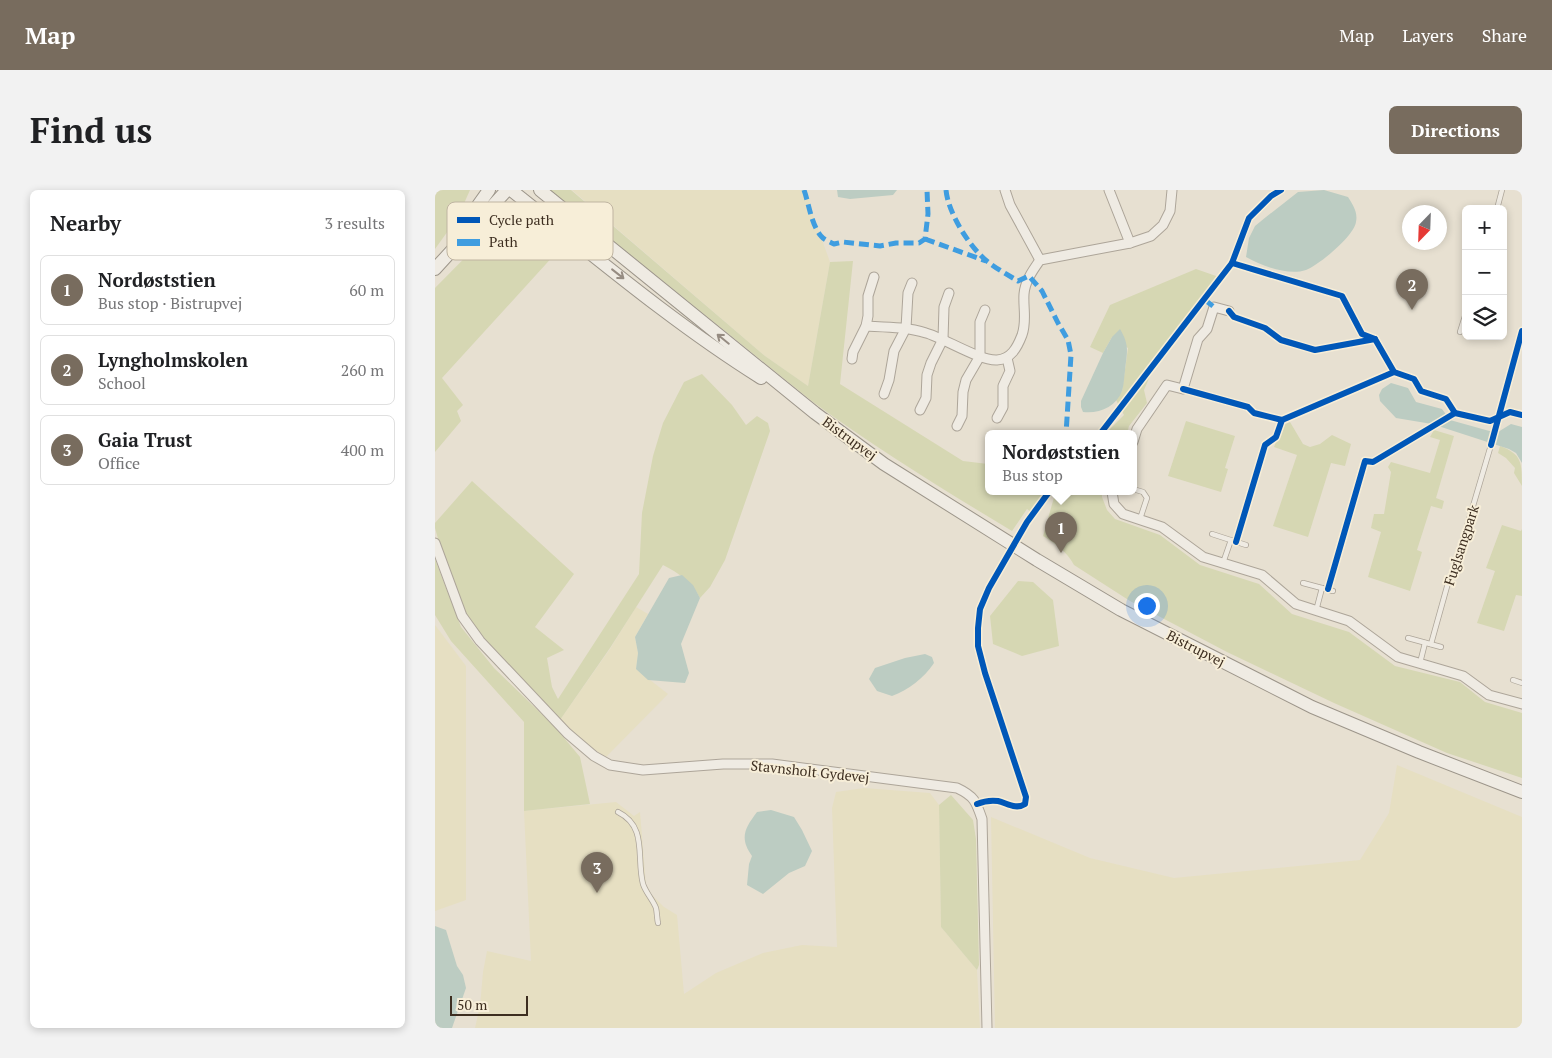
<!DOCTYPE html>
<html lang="en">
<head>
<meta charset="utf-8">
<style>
  body { margin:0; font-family:"PT Serif",serif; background:#f2f2f2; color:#202124 }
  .controls { position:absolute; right:15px; top:15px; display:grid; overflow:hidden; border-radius:8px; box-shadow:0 2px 8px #0003 }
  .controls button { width:45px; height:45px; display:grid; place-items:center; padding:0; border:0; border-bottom:1px solid #e0e0e0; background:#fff; color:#202124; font:25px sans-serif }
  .compass { position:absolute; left:967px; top:15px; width:45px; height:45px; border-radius:50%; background:#fff; box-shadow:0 2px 8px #0003; rotate:203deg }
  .scale { position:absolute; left:15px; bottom:12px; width:78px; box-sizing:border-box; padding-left:5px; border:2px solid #3d2e20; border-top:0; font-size:14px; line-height:18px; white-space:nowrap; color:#3d2e20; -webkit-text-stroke:4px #f7eed8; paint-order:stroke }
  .you { position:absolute; left:711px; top:415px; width:18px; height:18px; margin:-12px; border:4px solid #fff; border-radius:50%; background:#1a73e8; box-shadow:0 0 0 8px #1a73e833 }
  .badge { display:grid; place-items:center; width:32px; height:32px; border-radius:50%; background:#786c5e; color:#fff; font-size:16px; font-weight:700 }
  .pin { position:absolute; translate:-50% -41px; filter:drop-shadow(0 1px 2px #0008) }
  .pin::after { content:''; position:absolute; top:26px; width:18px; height:15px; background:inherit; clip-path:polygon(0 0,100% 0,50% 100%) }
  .popup { position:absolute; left:550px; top:240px; width:152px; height:65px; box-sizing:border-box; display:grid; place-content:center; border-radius:8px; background:#fff; filter:drop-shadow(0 1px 4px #0005); font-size:16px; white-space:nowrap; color:#757577 }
  .popup b { font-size:19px; color:#202124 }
  .popup::after { content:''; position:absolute; left:50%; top:100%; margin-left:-10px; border:10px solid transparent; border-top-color:#fff }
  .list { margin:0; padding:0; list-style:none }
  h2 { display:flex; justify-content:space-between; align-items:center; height:65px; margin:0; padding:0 20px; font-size:21px }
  h2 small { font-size:16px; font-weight:400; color:#757577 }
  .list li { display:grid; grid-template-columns:32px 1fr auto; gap:15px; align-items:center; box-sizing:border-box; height:70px; margin:0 10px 10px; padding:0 10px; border:1px solid #e0e0e0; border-radius:8px }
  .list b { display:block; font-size:19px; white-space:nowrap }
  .list p { margin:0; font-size:16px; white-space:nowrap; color:#757577 }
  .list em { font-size:16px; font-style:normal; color:#757577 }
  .icon { flex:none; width:28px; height:28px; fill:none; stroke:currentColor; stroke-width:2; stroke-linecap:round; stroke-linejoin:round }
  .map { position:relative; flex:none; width:1087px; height:838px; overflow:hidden; border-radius:8px }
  header { display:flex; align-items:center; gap:30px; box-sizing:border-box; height:70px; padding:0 25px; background:#786c5e; color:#fff }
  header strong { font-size:24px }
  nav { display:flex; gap:28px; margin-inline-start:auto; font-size:18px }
  .intro { display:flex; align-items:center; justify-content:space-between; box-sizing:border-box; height:120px; padding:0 30px }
  h1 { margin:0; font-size:35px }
  .button { padding:12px 22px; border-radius:8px; background:#786c5e; color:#fff; font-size:18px; font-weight:700 }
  main { display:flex; gap:30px; padding:0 30px }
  aside { flex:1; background:#fff; border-radius:8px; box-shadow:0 2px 8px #0003 }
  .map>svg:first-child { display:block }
</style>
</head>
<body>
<header>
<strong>Map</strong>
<nav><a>Map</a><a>Layers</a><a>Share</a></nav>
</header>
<div class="intro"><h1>Find us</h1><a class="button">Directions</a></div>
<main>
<aside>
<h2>Nearby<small>3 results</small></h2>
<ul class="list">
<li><span class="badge">1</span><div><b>Nordøststien</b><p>Bus stop · Bistrupvej</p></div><em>60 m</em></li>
<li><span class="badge">2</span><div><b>Lyngholmskolen</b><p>School</p></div><em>260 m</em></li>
<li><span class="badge">3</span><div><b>Gaia Trust</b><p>Office</p></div><em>400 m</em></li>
</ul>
</aside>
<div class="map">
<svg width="1087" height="838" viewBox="0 0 1087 838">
  <rect width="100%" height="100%" fill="#e7e0d1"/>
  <!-- farmland -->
  <g fill="#e6dfc2">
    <polygon points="137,0 372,0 378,25 395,72 373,196 330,166"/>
    <polygon points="201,417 213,424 200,447 203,463 201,479 233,504 171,567 149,553 125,530 175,459"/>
    <polygon points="0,435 31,476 31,710 0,721"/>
    <polygon points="962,575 1087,627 1087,838 560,838 556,627 655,668 739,688 925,670 954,623"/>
    <polygon points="429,598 495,603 504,615 506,737 542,780 545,838 40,838 45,816 48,782 52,761 96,771 89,621 181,612 199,626 205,622 211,695 216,704 229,717 242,725 249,804 281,783 328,763 367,755 402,757 397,618 401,602"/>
  </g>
  <!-- green -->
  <g fill="#d6d7b3">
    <polygon points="0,0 35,0 23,27 0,59"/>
    <path d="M115,0H136L330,166L373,196L395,72L418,71L405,194L528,271L553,274L554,302H610L596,322L592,319L577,341C509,300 442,259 378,212Z"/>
    <polygon points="75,22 98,34 123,53 121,63 7,188 28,215 22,221 26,231 0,262 0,98"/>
    <polygon points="761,79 784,87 715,186 709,200 712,213 694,236 692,244 670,244 689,225 681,210 687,201 693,158 677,147 668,163 655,157 675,115"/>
    <path d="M267,184L297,215L311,235L322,226L333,233L335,241L290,370L275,397L265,408C256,391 245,384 228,375L175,458L125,530L90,494L36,434L9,370L0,338V333L37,291L139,384L100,437L129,460L112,468L117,497L123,509L204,384L207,323L218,266L228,233L249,192Z"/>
    <polygon points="751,231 800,246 790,278 793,279 786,302 733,286"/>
    <polygon points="855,232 868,254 875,257 885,254 897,245 916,254 910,276 896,273 873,347 838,336 862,265 839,257 848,235"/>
    <polygon points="999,240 1019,246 1001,308 1009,311 1007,319 996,316 982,360 987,362 975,401 933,387 946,342 936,338 939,324 949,324 956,282 953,277 956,272 995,283 1005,250 995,247"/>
    <path d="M1065,256C1087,264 1087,273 1087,296L1079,283L1080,278L1071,268L1063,263Z"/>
    <path d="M622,302H667V307L672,320L680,329L725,345L765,375L824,394L857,424L914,442L960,476L1025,492L1050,512L1087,523V588L1012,563L899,513L792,462L695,411L639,375C632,362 621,354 608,346L620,304Z"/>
    <polygon points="1067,335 1086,341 1087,339 1087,406 1081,405 1069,441 1042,433 1060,381 1051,378"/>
    <polygon points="0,369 26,437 59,478 120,537 145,567 155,614 89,621 89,532 16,451 0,425"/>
    <polygon points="583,391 598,392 618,410 624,456 587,466 558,454 555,426"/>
    <polygon points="516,605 538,630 541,649 544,775 542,780 506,737 504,615"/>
  </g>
  <!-- water -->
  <g fill="#bcccc2">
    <polygon points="402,0 462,0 458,5 415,9 403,7"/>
    <path d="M889,0L913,7C918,15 923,22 921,32C919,46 884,75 871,80C853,86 827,76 811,67L814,48L820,36L831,27L863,2Z"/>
    <path d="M685,139C695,156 692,162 690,181C689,187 689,195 687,201C681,217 664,224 648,222L646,217V211L668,163L677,147Z"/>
    <polygon points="956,193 973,198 981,212 1007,219 1015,230 1058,242 1063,242 1076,234 1087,237 1087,273 1081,263 1074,259 997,234 961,228 945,211 944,205 947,199"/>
    <polygon points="247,385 258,395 265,408 246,454 254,483 250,493 213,490 201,479 203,463 200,447 234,388"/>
    <path d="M490,464L497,467L499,473C489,488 473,500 457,506L442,501L434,489L440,478L470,468Z"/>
    <path d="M336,620L359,627L367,640L377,661L370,676L354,683L328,704L312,695L314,674L317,666C304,648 310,638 322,622Z"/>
    <polygon points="0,736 11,740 22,776 28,785 31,798 17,838 0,838"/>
  </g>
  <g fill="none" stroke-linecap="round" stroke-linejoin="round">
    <!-- lane casing -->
    <g stroke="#ada599" stroke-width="6">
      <g id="lane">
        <polyline points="1062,19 1067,0"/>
        <polyline points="1025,142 1031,123"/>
        <polyline points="698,299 708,302 712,308 705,329"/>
        <polyline points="777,344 811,355"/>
        <polyline points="788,373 796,350"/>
        <polyline points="868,393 898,401"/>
        <polyline points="881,421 887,398"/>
        <polyline points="973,448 1006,457"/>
        <polyline points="996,454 1013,393 1018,384 1056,255"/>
        <polyline points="985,473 990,453"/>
        <polyline points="1078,490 1087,493"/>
        <path d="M183,622C213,637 201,667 208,694C211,703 218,710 221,718C222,722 222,729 223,733"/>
      </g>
    </g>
    <!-- street casing -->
    <g stroke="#ada599" stroke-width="11">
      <g id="street">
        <polyline points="570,0 575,15 605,70"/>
        <polyline points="674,0 695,53"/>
        <path d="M431,136C451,137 472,137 491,143C509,148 545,171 562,170C576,169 582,158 587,145C592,131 588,118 589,104C590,91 598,80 605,70L695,53L716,46L728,35L735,21L737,0"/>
        <polyline points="417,169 418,162 431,136 433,126 433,106 439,87"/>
        <polyline points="449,204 454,190 459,161 471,138 473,103 477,93"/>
        <polyline points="485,220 491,208 492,185 496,173 508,149 509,117 514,103"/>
        <polyline points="562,228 568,217 568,196 575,181 572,168"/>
        <polyline points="522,236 527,226 528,202 531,190 545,166 545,132 550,120"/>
        <polyline points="698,252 702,239 732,195 748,199 763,149 772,139 779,117 794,121"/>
        <polyline points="677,302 679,314 688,324 727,337 768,367 827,385 861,414 914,431 963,467 1028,486 1054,505 1087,514"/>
        <path d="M0,353L27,426L45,451L132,543L159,566L175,575L208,580L288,574H337L522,598C539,606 541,611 547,629L552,838"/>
      </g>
    </g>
    <!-- secondary casing -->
    <g stroke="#9c958a" stroke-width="14">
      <g id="secondary">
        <path d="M76,0C157,64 238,133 326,188"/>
        <polyline points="105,0 380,223 449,274 602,370 686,420 877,517 984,562 1087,602"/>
        <polyline points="22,45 54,0"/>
        <polyline points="0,79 72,0"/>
      </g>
    </g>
    <!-- lane -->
    <use href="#lane" stroke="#efebe3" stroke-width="4.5"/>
    <!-- street -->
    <use href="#street" stroke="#efebe3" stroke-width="9"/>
    <!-- secondary -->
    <use href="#secondary" stroke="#efebe3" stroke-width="12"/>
    <!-- quiet -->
    <g stroke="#3f9de0" stroke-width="5" stroke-dasharray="10 5" stroke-linecap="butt">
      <path d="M369,0C374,14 376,34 386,46C389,50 395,52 399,54L408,52L445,56L461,53H484L490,49L493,24L492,0"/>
      <path d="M511,0C513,23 535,58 553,72C562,79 573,85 583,91L594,86L607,101L623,133L633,150L636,165L631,244"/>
      <polyline points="490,49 551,71"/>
      <polyline points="770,110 779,117"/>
    </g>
    <!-- cycleway casing -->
    <g stroke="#f7eed8" stroke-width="9">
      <g id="cycleway">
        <polyline points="797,73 907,106 927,144 940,149 959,182 979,189 986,201 1011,209 1020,223 1055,231 1075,222 1087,225"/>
        <polyline points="794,121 799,127 830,138 846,150 880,160 940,149"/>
        <polyline points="748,199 813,217 819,223 847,230"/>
        <polyline points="665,244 797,73 814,28 836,6 846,0"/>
        <polyline points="1056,255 1087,141"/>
        <polyline points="801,352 830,255 841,247 847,230 959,182"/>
        <polyline points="893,399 930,271 938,272 1020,223"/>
        <path d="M542,614C549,611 555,610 563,611C572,613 581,620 590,614L591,607L550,483L543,456V438L545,419L554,398L592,332L614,302"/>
      </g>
    </g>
    <!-- cycleway -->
    <use href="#cycleway" stroke="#0057b8" stroke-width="6"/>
  </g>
  <!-- one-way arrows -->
  <defs><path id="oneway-shaft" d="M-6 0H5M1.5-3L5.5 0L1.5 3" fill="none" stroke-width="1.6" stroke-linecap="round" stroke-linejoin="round" transform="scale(1.25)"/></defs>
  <g stroke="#968c82">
    <use href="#oneway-shaft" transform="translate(183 84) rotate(38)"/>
    <use href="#oneway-shaft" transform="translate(288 149) rotate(-141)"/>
  </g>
  <g text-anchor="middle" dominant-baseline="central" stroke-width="4" stroke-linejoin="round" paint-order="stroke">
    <!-- street labels -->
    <g font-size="14" fill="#3d2e20" stroke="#f7eed8">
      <text transform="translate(415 248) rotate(36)">Bistrupvej</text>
      <text transform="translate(1026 355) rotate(-72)">Fuglsangpark</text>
      <text transform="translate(761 458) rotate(27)">Bistrupvej</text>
      <text transform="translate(375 581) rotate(6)">Stavnsholt Gydevej</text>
    </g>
  </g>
  <!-- legend -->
  <rect x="12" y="12" width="166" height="58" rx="8" fill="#f7eed8" stroke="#bfb4a1" stroke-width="1"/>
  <rect x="22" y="27" width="23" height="6" fill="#0057b8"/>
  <rect x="22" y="49" width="23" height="7" fill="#3f9de0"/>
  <g font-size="14" fill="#3d2e20">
    <text x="54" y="35">Cycle path</text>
    <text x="54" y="57">Path</text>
  </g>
</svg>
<div class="controls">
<button>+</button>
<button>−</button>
<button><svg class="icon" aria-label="layers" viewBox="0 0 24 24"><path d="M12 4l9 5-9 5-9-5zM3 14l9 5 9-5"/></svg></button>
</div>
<svg class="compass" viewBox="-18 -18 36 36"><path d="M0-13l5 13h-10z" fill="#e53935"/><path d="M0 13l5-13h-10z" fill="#757577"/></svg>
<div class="scale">50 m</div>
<div class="you"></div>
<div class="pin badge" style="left:626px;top:363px">1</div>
<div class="popup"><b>Nordøststien</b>Bus stop</div>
<div class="pin badge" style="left:977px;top:120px">2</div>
<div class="pin badge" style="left:162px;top:703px">3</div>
</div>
</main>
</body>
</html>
